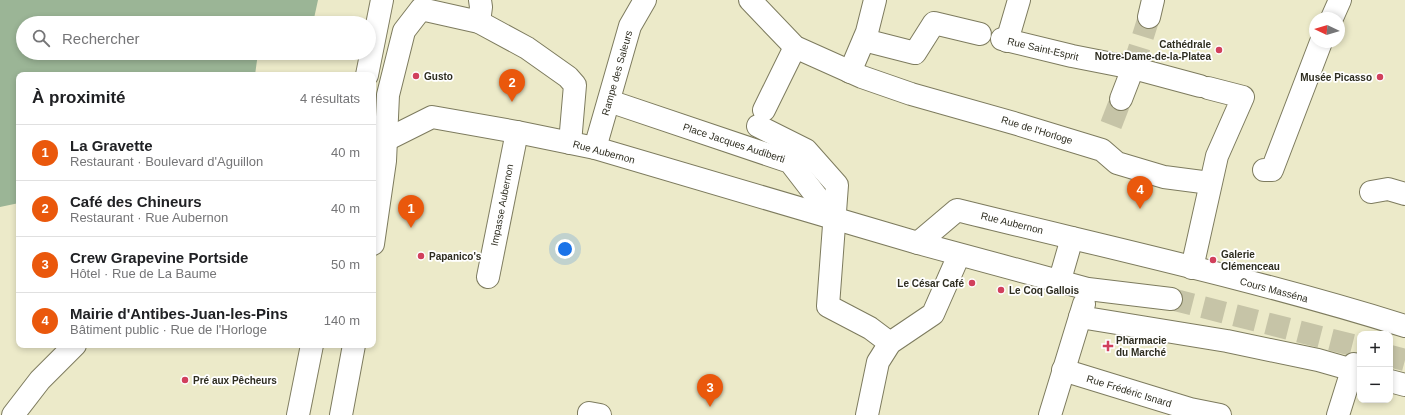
<!DOCTYPE html>
<html lang="fr">
<head>
<meta charset="utf-8">
<style>
  body { margin:0; font-family:Arial,sans-serif; background:#f6f6f6; color:#202124 }
  .controls { position:absolute; right:12px; bottom:12px; display:grid; overflow:hidden; border-radius:8px; box-shadow:0 2px 6px #0003 }
  .controls button { width:36px; height:36px; display:grid; place-items:center; padding:0; border:0; border-bottom:1px solid #e0e0e0; background:#fff; color:#202124; font:20px sans-serif }
  .compass { position:absolute; left:1309px; top:12px; width:36px; height:36px; border-radius:50%; background:#fff; box-shadow:0 2px 6px #0003; rotate:274deg }
  .you { position:absolute; left:565px; top:249px; width:14px; height:14px; margin:-10px; border:3px solid #fff; border-radius:50%; background:#1a73e8; box-shadow:0 0 0 6px #1a73e833 }
  .badge { display:grid; place-items:center; width:26px; height:26px; border-radius:50%; background:#ea580c; color:#fff; font-size:13px; font-weight:700 }
  .pin { position:absolute; translate:-50% -33px; filter:drop-shadow(0 1px 2px #0008) }
  .pin::after { content:''; position:absolute; top:21px; width:14px; height:12px; background:inherit; clip-path:polygon(0 0,100% 0,50% 100%) }
  .list { margin:0; padding:0; list-style:none }
  h2 { display:flex; justify-content:space-between; align-items:center; height:52px; margin:0; padding:0 16px; font-size:17px }
  h2 small { font-size:13px; font-weight:400; color:#757577 }
  .list li { display:grid; grid-template-columns:26px 1fr auto; gap:12px; align-items:center; box-sizing:border-box; height:56px; padding:0 16px; border-top:1px solid #e0e0e0 }
  .list b { display:block; font-size:15px; white-space:nowrap }
  .list p { margin:0; font-size:13px; white-space:nowrap; color:#757577 }
  .list em { font-size:13px; font-style:normal; color:#757577 }
  .icon { flex:none; width:22px; height:22px; fill:none; stroke:currentColor; stroke-width:2; stroke-linecap:round; stroke-linejoin:round }
  .map { position:relative; flex:none; width:1405px; height:415px; overflow:hidden }
  .search { position:absolute; background:#fff; box-shadow:0 2px 6px #0003; left:16px; top:16px; width:360px; height:44px; display:flex; align-items:center; gap:10px; box-sizing:border-box; padding:0 14px; border-radius:22px; color:#757577; font-size:15px }
  .panel { position:absolute; background:#fff; box-shadow:0 2px 6px #0003; left:16px; top:72px; width:360px; height:276px; border-radius:8px }
  .map>svg:first-child { display:block }
</style>
</head>
<body>
<div class="map">
<svg width="1405" height="415" viewBox="0 0 1405 415">
  <rect width="100%" height="100%" fill="#eceac9"/>
  <!-- water -->
  <polygon fill="#9bb596" points="0,0 318,0 313,23 23,23 23,53 258,53 255,75 19,75 19,203 0,207"/>
  <g fill="none" stroke-linecap="round" stroke-linejoin="round">
    <!-- pedestrian-tunnel -->
    <g stroke="#c6c4a7" stroke-width="22" stroke-dasharray="22 11" stroke-linecap="butt">
      <polyline points="1133,68 1149,17"/>
      <polyline points="1111,125 1121,99"/>
      <polyline points="1171,299 1360,347"/>
      <polyline points="1390,356 1405,360"/>
    </g>
    <!-- pedestrian casing -->
    <g stroke="#7d7b5e" stroke-width="24">
      <g id="pedestrian">
        <polyline points="750,0 795,47 862,77 911,94 1017,124 1102,150 1117,163 1164,177 1210,183"/>
        <polyline points="1149,17 1153,0"/>
        <polyline points="1332,18 1340,0"/>
        <polyline points="479,22 481,7 480,0"/>
        <polyline points="1002,39 1072,56 1133,68 1200,86"/>
        <polyline points="864,40 915,53 934,23 980,34"/>
        <polyline points="1007,41 1019,0"/>
        <polyline points="850,72 867,32 875,0"/>
        <polyline points="367,75 382,0"/>
        <polyline points="1121,99 1133,68"/>
        <polyline points="609,101 790,162 834,219"/>
        <polyline points="764,110 795,47"/>
        <polyline points="758,126 806,150 837,185 828,306 870,328 890,343"/>
        <polyline points="595,148 630,26 645,0"/>
        <polyline points="1264,170 1272,170 1321,42"/>
        <polyline points="1371,192 1388,189 1405,194"/>
        <polyline points="918,243 1088,289 1171,299"/>
        <polyline points="373,244 385,161 388,95 404,31 421,9 479,22 527,48 568,77 575,85 570,143"/>
        <polyline points="1192,268 1217,156 1243,97 1208,88"/>
        <polyline points="488,277 517,132"/>
        <polyline points="1059,283 1072,238"/>
        <polyline points="1080,317 1227,341 1318,360 1360,372"/>
        <polyline points="1063,370 1190,409 1220,415"/>
        <polyline points="1390,381 1405,385"/>
        <polyline points="298,415 312,345"/>
        <polyline points="341,415 354,345"/>
        <polyline points="589,415 589,413 600,415"/>
        <polyline points="867,415 878,362 890,343 933,314 959,255"/>
        <polyline points="1050,415 1084,304"/>
        <polyline points="1338,415 1354,364"/>
      </g>
    </g>
    <!-- minor casing -->
    <g stroke="#7d7b5e" stroke-width="24">
      <g id="minor">
        <path d="M373,141L386,140L432,117L517,132L595,148L918,243L957,210C1106,247 1258,280 1405,326"/>
        <polyline points="13,415 40,380 75,345"/>
      </g>
    </g>
    <!-- pedestrian -->
    <use href="#pedestrian" stroke="#fff" stroke-width="22"/>
    <!-- minor -->
    <use href="#minor" stroke="#fff" stroke-width="22"/>
  </g>
  <!-- markers -->
  <g fill="#d1405c" stroke="#fff" stroke-width="1.5">
    <circle cx="1219" cy="50" r="4"/>
    <circle cx="416" cy="76" r="4"/>
    <circle cx="1380" cy="77" r="4"/>
    <circle cx="421" cy="256" r="4"/>
    <circle cx="1213" cy="260" r="4"/>
    <circle cx="972" cy="283" r="4"/>
    <circle cx="1001" cy="290" r="4"/>
    <path d="M1106 340h4v4h4v4h-4v4h-4v-4h-4v-4h4z"/>
    <circle cx="185" cy="380" r="4"/>
  </g>
  <g text-anchor="middle" dominant-baseline="central" stroke-width="3.5" stroke-linejoin="round" paint-order="stroke">
    <!-- poi labels -->
    <g font-size="10" font-weight="bold" fill="#2e2d20" stroke="#fff" text-anchor="start">
      <text x="1211" y="44" text-anchor="end">Cathédrale<tspan x="1211" dy="12">Notre-Dame-de-la-Platea</tspan></text>
      <text x="424" y="76">Gusto</text>
      <text x="1372" y="77" text-anchor="end">Musée Picasso</text>
      <text x="1221" y="254">Galerie<tspan x="1221" dy="12">Clémenceau</tspan></text>
      <text x="429" y="256">Papanico's</text>
      <text x="964" y="283" text-anchor="end">Le César Café</text>
      <text x="1009" y="290">Le Coq Gallois</text>
      <text x="1116" y="340">Pharmacie<tspan x="1116" dy="12">du Marché</tspan></text>
      <text x="193" y="380">Pré aux Pêcheurs</text>
    </g>
    <!-- street labels -->
    <g font-size="10" fill="#2e2d20" stroke="#fff">
      <text transform="translate(1043 49) rotate(13)">Rue Saint-Esprit</text>
      <text transform="translate(617 73) rotate(-74)">Rampe des Saleurs</text>
      <text transform="translate(1037 130) rotate(17)">Rue de l'Horloge</text>
      <text transform="translate(734 143) rotate(18)">Place Jacques Audiberti</text>
      <text transform="translate(604 152) rotate(15)">Rue Aubernon</text>
      <text transform="translate(502 205) rotate(-79)">Impasse Aubernon</text>
      <text transform="translate(1012 223) rotate(14)">Rue Aubernon</text>
      <text transform="translate(1274 290) rotate(15)">Cours Masséna</text>
      <text transform="translate(1129 391) rotate(17)">Rue Frédéric Isnard</text>
    </g>
  </g>
</svg>
<div class="controls">
<button>+</button>
<button>−</button>
</div>
<svg class="compass" viewBox="-18 -18 36 36"><path d="M0-13l5 13h-10z" fill="#e53935"/><path d="M0 13l5-13h-10z" fill="#757577"/></svg>
<div class="you"></div>
<div class="pin badge" style="left:411px;top:228px">1</div>
<div class="pin badge" style="left:512px;top:102px">2</div>
<div class="pin badge" style="left:710px;top:407px">3</div>
<div class="pin badge" style="left:1140px;top:209px">4</div>
<div class="search"><svg class="icon" aria-label="search" viewBox="0 0 24 24"><circle cx="10" cy="10" r="6"/><path d="M15 15l6 6"/></svg>Rechercher</div>
<section class="panel">
<h2>À proximité<small>4 résultats</small></h2>
<ul class="list">
<li><span class="badge">1</span><div><b>La Gravette</b><p>Restaurant · Boulevard d'Aguillon</p></div><em>40 m</em></li>
<li><span class="badge">2</span><div><b>Café des Chineurs</b><p>Restaurant · Rue Aubernon</p></div><em>40 m</em></li>
<li><span class="badge">3</span><div><b>Crew Grapevine Portside</b><p>Hôtel · Rue de La Baume</p></div><em>50 m</em></li>
<li><span class="badge">4</span><div><b>Mairie d'Antibes-Juan-les-Pins</b><p>Bâtiment public · Rue de l'Horloge</p></div><em>140 m</em></li>
</ul>
</section>
</div>
</body>
</html>
